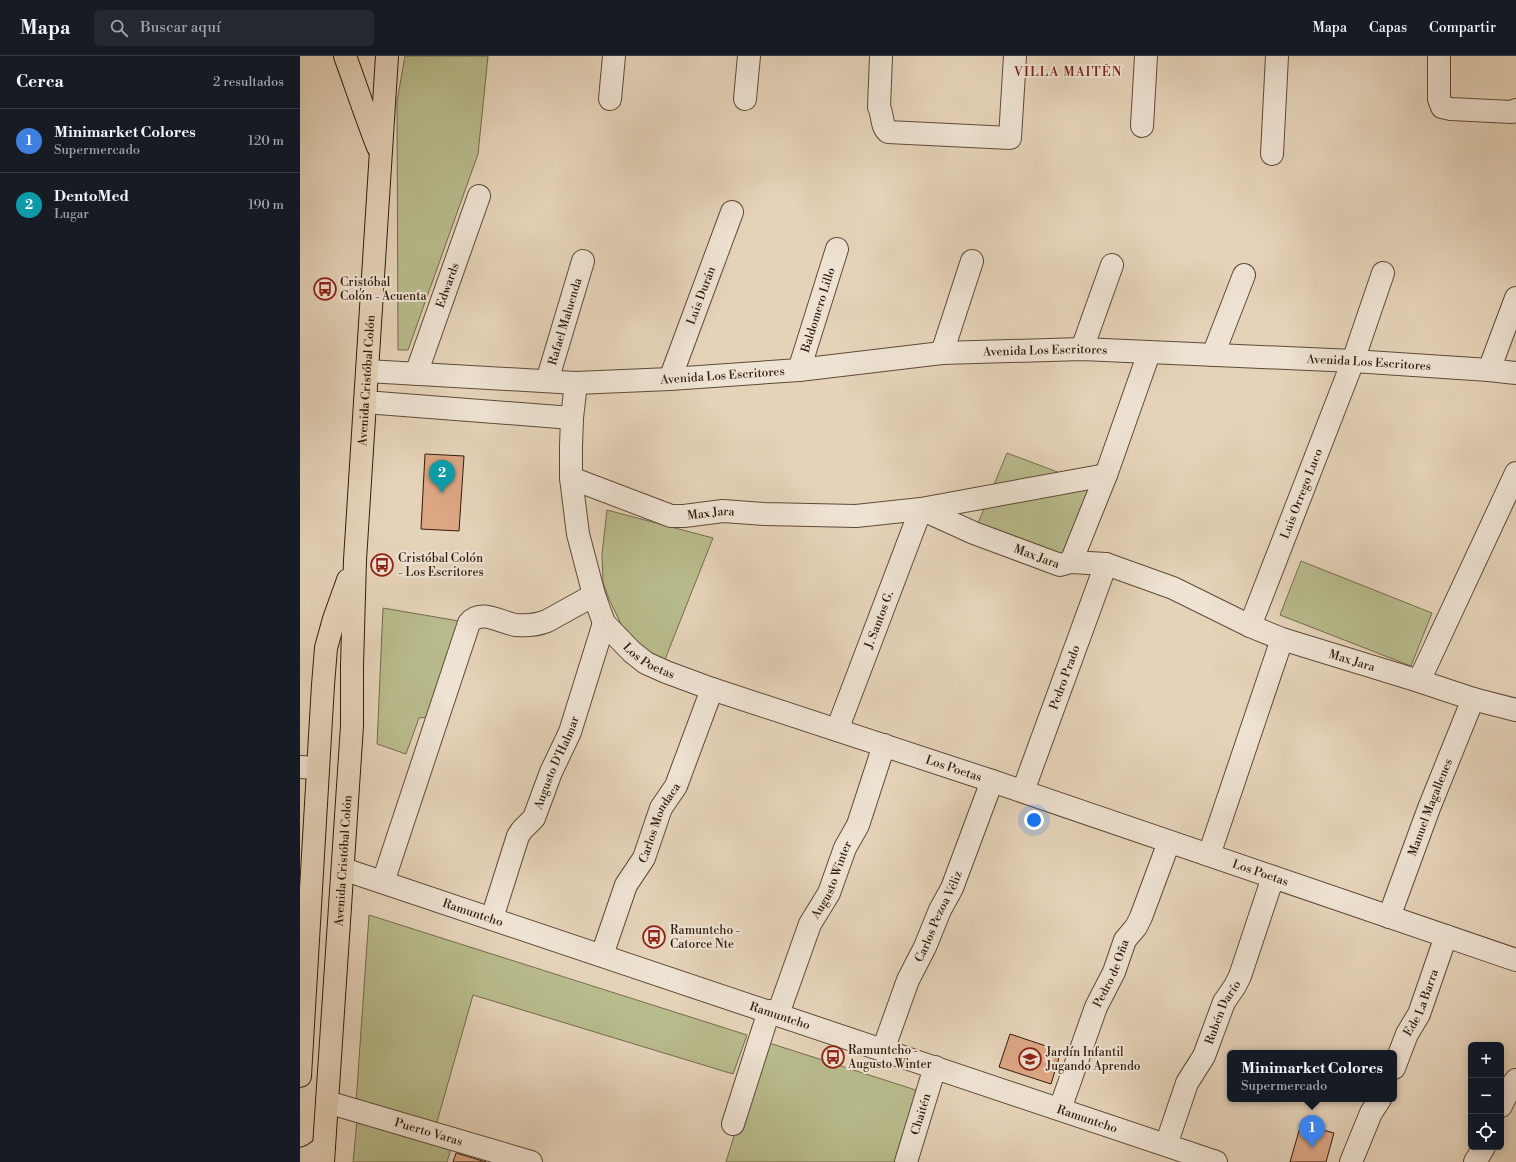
<!DOCTYPE html>
<html lang="es">
<head>
<meta charset="utf-8">
<style>
  body { margin:0; font-family:"Libre Bodoni",serif; background:#242831; color:#f1f3f6 }
  .controls { position:absolute; right:12px; bottom:12px; display:grid; overflow:hidden; border-radius:6px; box-shadow:0 2px 10px #0003 }
  .controls button { width:36px; height:36px; display:grid; place-items:center; padding:0; border:0; border-bottom:1px solid #363941; background:#171b24; color:#f1f3f6; font:20px sans-serif }
  .you { position:absolute; left:734px; top:764px; width:14px; height:14px; margin:-10px; border:3px solid #fff; border-radius:50%; background:#1a73e8; box-shadow:0 0 0 6px #1a73e833 }
  .badge { display:grid; place-items:center; width:26px; height:26px; border-radius:50%; background:#2563eb; color:#fff; font-size:13px; font-weight:700 }
  .pin { position:absolute; translate:-50% -33px; filter:drop-shadow(0 1px 2px #0008) }
  .pin::after { content:''; position:absolute; top:21px; width:14px; height:12px; background:inherit; clip-path:polygon(0 0,100% 0,50% 100%) }
  .popup { position:absolute; left:927px; top:994px; width:170px; height:52px; box-sizing:border-box; display:grid; place-content:center; border-radius:6px; background:#171b24; filter:drop-shadow(0 1px 3px #0005); font-size:13px; white-space:nowrap; color:#9ea1a6 }
  .popup b { font-size:15px; color:#f1f3f6 }
  .popup::after { content:''; position:absolute; left:50%; top:100%; margin-left:-8px; border:8px solid transparent; border-top-color:#171b24 }
  .list { margin:0; padding:0; list-style:none }
  h2 { display:flex; justify-content:space-between; align-items:center; height:52px; margin:0; padding:0 16px; font-size:17px }
  h2 small { font-size:13px; font-weight:400; color:#9ea1a6 }
  .list li { display:grid; grid-template-columns:26px 1fr auto; gap:12px; align-items:center; box-sizing:border-box; height:64px; padding:0 16px; border-top:1px solid #363941 }
  .list b { display:block; font-size:15px; white-space:nowrap }
  .list p { margin:0; font-size:13px; white-space:nowrap; color:#9ea1a6 }
  .list em { font-size:13px; font-style:normal; color:#9ea1a6 }
  .icon { flex:none; width:22px; height:22px; fill:none; stroke:currentColor; stroke-width:2; stroke-linecap:round; stroke-linejoin:round }
  .map { position:relative; flex:none; width:1216px; height:1106px; overflow:hidden }
  header { display:flex; align-items:center; gap:24px; box-sizing:border-box; height:56px; padding:0 20px; background:#171b24; border-bottom:1px solid #363941 }
  header strong { font-size:19px }
  nav { display:flex; gap:22px; margin-inline-start:auto; font-size:14px }
  .search { width:280px; height:36px; background:#242831; display:flex; align-items:center; gap:10px; box-sizing:border-box; padding:0 14px; border-radius:6px; color:#9ea1a6; font-size:15px }
  main { display:flex }
  aside { flex:1; background:#171b24 }
  .map>svg:first-child { display:block }
</style>
</head>
<body>
<header>
<strong>Mapa</strong>
<div class="search"><svg class="icon" aria-label="search" viewBox="0 0 24 24"><circle cx="10" cy="10" r="6"/><path d="M15 15l6 6"/></svg>Buscar aquí</div>
<nav><a>Mapa</a><a>Capas</a><a>Compartir</a></nav>
</header>
<main>
<aside>
<h2>Cerca<small>2 resultados</small></h2>
<ul class="list">
<li><span class="badge" style="background:#3f7fe0">1</span><div><b>Minimarket Colores</b><p>Supermercado</p></div><em>120 m</em></li>
<li><span class="badge" style="background:#0f9aa8">2</span><div><b>DentoMed</b><p>Lugar</p></div><em>190 m</em></li>
</ul>
</aside>
<div class="map">
<svg width="1216" height="1106" viewBox="0 0 1216 1106">
  <rect width="100%" height="100%" fill="#e5d3b9"/>
  <filter id="stains"><feTurbulence type="fractalNoise" baseFrequency=".005" numOctaves="4"/><feColorMatrix values="0 0 0 0 .2 0 0 0 0 .09 0 0 0 0 .02 0 0 0 .5 -.17"/></filter>
  <radialGradient id="worn" r=".72"><stop offset=".6" stop-color="#630" stop-opacity="0"/><stop offset="1" stop-color="#630" stop-opacity=".3"/></radialGradient>
  <!-- green -->
  <g fill="#b8bb8c" stroke="#756c4c">
    <polygon points="105,0 188,0 178,98 108,294 98,294 97,45"/>
    <polygon points="707,397 792,429 760,509 674,477"/>
    <polygon points="307,454 413,482 364,606 340,589 321,568 309,543 303,526 302,498"/>
    <polygon points="1001,505 1132,557 1111,610 980,559"/>
    <polygon points="83,552 159,565 129,661 119,662 106,698 77,688"/>
    <polygon points="69,859 447,979 433,1018 173,939 135,1073 56,1047"/>
    <polygon points="463,985 619,1035 598,1106 426,1106"/>
    <polygon points="57,1064 151,1092 147,1106 53,1106"/>
  </g>
  <!-- building -->
  <g fill="#dca684" stroke="#321d0c">
    <polygon points="125,398 164,400 159,475 121,473"/>
    <polygon points="710,978 761,995 751,1028 699,1011"/>
    <polygon points="1001,1068 1034,1077 1026,1106 990,1106"/>
    <polygon points="156,1097 186,1106 153,1106"/>
  </g>
  <g fill="none" stroke-linecap="round" stroke-linejoin="round">
    <!-- street casing -->
    <g stroke="#5f4a37" stroke-width="24">
      <g id="street">
        <path d="M581,0L579,51C583,59 581,70 588,76L710,82L715,0"/>
        <polyline points="1139,0 1139,43 1142,51 1151,53 1212,56 1216,54"/>
        <polyline points="310,43 314,0"/>
        <polyline points="445,43 449,0"/>
        <polyline points="842,70 846,0"/>
        <polyline points="972,98 977,0"/>
        <polyline points="782,293 812,209"/>
        <polyline points="642,297 672,205"/>
        <polyline points="913,299 944,219"/>
        <path id="s1" d="M499,314L537,193"/>
        <polyline points="1189,314 1216,242"/>
        <path id="s2" d="M67,315L276,327L370,323L499,314L642,297L782,293L1053,305L1189,314L1216,317"/>
        <path id="s3" d="M116,318L179,140"/>
        <path id="s4" d="M370,323L432,156"/>
        <path id="s5" d="M247,325L283,205"/>
        <path id="s6" d="M276,327L272,362L271,390V422L278,478L294,539L304,567L332,596L346,607L366,616L412,633L692,725L1216,904"/>
        <polyline points="65,346 272,362"/>
        <path id="s7" d="M271,422L371,460H384L423,455L465,458L556,460L621,453L674,477L760,509L771,506L806,508L873,532L950,570L982,583L1119,625L1173,643L1216,654"/>
        <polyline points="771,506 806,419 849,297"/>
        <path id="s8" d="M950,570L1053,305L1083,217"/>
        <polyline points="1119,625 1216,417"/>
        <path id="s9" d="M537,674L621,453L806,419"/>
        <polyline points="0,711 18,712"/>
        <path id="s10" d="M723,735L806,508"/>
        <polyline points="909,799 982,583"/>
        <path id="s11" d="M43,813L916,1106"/>
        <path d="M83,826L169,567C181,552 201,567 216,569C227,570 237,569 247,565L294,539"/>
        <path id="s12" d="M1089,861L1129,752L1173,643"/>
        <path id="s13" d="M192,862L218,780L222,774L234,762L251,716L270,676L304,567"/>
        <path id="s14" d="M302,899L326,829L344,802L361,752L376,730L412,633"/>
        <path id="s15" d="M478,958L510,868L529,837L545,792L558,769L584,689"/>
        <path id="s16" d="M583,994L608,924L625,891L640,854L652,832L692,725"/>
        <path id="s17" d="M1094,1012L1107,978L1119,958L1146,880"/>
        <path id="s18" d="M27,1046L231,1106"/>
        <polyline points="1201,1050 1209,1033 1216,1024"/>
        <path id="s19" d="M760,1053L796,951L814,916L825,884L836,871L841,861L869,786"/>
        <polyline points="433,1068 469,955"/>
        <path id="s20" d="M866,1089L887,1027L904,1000L924,946L935,930L940,920L973,821"/>
        <path id="s21" d="M606,1106L635,1011"/>
        <polyline points="1051,1106 1071,1057 1080,1043"/>
        <polyline points="1175,1106 1184,1091"/>
      </g>
    </g>
    <!-- primary casing -->
    <g stroke="#321d0c" stroke-width="24">
      <g id="primary">
        <path d="M45,0C56,30 66,61 78,91"/>
        <polyline points="0,1020 23,629 26,592 34,563 48,524"/>
        <path d="M0,1103C10,1102 17,1097 24,1090"/>
        <path id="s22" d="M23,1106L52,670V610L55,504L87,0"/>
      </g>
    </g>
    <!-- street -->
    <use href="#street" stroke="#eee2d2" stroke-width="22"/>
    <!-- primary -->
    <use href="#primary" stroke="#e5d3b9" stroke-width="22"/>
  </g>
  <!-- icons -->
  <defs>
    <g id="bus-ring" transform="scale(1.15)"><circle r="9.5" fill="#eee2d2" stroke="#8f2418" stroke-width="1.5"/><path d="M-5-6H5V4H4V6H2V4H-2V6H-4V4H-5ZM-3.5-4V0h7V-4ZM-3.5 1.2v1.5H-2V1.2ZM2 1.2v1.5H3.5V1.2Z" fill="#8f2418"/></g>
    <g id="school-ring" transform="scale(1.15)"><circle r="9.5" fill="#eee2d2" stroke="#8f2418" stroke-width="1.5"/><path d="M0-5L7-2L0 1L-7-2ZM-4 1L0 2.5L4 1V4Q0 6-4 4Z" fill="#8f2418"/></g>
  </defs>
  <g fill-rule="evenodd">
    <use href="#bus-ring" x="25" y="233"/>
    <use href="#bus-ring" x="82" y="509"/>
    <use href="#bus-ring" x="354" y="881"/>
    <use href="#bus-ring" x="533" y="1001"/>
    <use href="#school-ring" x="730" y="1003"/>
  </g>
  <g text-anchor="middle" dominant-baseline="central" stroke-width="4" stroke-linejoin="round" paint-order="stroke">
    <!-- poi labels -->
    <g font-size="12" fill="#321d0c" stroke="#eee2d2" text-anchor="start">
      <text x="40" y="226">Cristóbal<tspan x="40" dy="14">Colón - Acuenta</tspan></text>
      <text x="98" y="502">Cristóbal Colón<tspan x="98" dy="14">- Los Escritores</tspan></text>
      <text x="370" y="874">Ramuntcho -<tspan x="370" dy="14">Catorce Nte</tspan></text>
      <text x="548" y="994">Ramuntcho -<tspan x="548" dy="14">Augusto Winter</tspan></text>
      <text x="746" y="996">Jardín Infantil<tspan x="746" dy="14">Jugando Aprendo</tspan></text>
    </g>
    <!-- street labels -->
    <g font-size="12" fill="#321d0c" stroke="#eee2d2">
      <text stroke="none"><textPath href="#s3" startOffset="94">Edwards</textPath></text>
      <text stroke="none"><textPath href="#s4" startOffset="89">Luis Durán</textPath></text>
      <text stroke="none"><textPath href="#s1" startOffset="63">Baldomero Lillo</textPath></text>
      <text stroke="none"><textPath href="#s5" startOffset="62">Rafael Maluenda</textPath></text>
      <text stroke="none"><textPath href="#s2" startOffset="680">Avenida Los Escritores</textPath></text>
      <text stroke="none"><textPath href="#s2" startOffset="1004">Avenida Los Escritores</textPath></text>
      <text stroke="none"><textPath href="#s2" startOffset="356">Avenida Los Escritores</textPath></text>
      <text stroke="none"><textPath href="#s22" startOffset="783">Avenida Cristóbal Colón</textPath></text>
      <text stroke="none"><textPath href="#s8" startOffset="142">Luis Orrego Luco</textPath></text>
      <text stroke="none"><textPath href="#s7" startOffset="147">Max Jara</textPath></text>
      <text stroke="none"><textPath href="#s7" startOffset="483">Max Jara</textPath></text>
      <text stroke="none"><textPath href="#s9" startOffset="118">J. Santos G.</textPath></text>
      <text stroke="none"><textPath href="#s6" startOffset="304">Los Poetas</textPath></text>
      <text stroke="none"><textPath href="#s7" startOffset="819">Max Jara</textPath></text>
      <text stroke="none"><textPath href="#s10" startOffset="121">Pedro Prado</textPath></text>
      <text stroke="none"><textPath href="#s13" startOffset="170">Augusto D'Halmar</textPath></text>
      <text stroke="none"><textPath href="#s6" startOffset="628">Los Poetas</textPath></text>
      <text stroke="none"><textPath href="#s12" startOffset="117">Manuel Magallenes</textPath></text>
      <text stroke="none"><textPath href="#s14" startOffset="145">Carlos Mondaca</textPath></text>
      <text stroke="none"><textPath href="#s22" startOffset="302">Avenida Cristóbal Colón</textPath></text>
      <text stroke="none"><textPath href="#s6" startOffset="952">Los Poetas</textPath></text>
      <text stroke="none"><textPath href="#s15" startOffset="145">Augusto Winter</textPath></text>
      <text stroke="none"><textPath href="#s11" startOffset="137">Ramuntcho</textPath></text>
      <text stroke="none"><textPath href="#s16" startOffset="145">Carlos Pezoa Véliz</textPath></text>
      <text stroke="none"><textPath href="#s19" startOffset="145">Pedro de Oña</textPath></text>
      <text stroke="none"><textPath href="#s17" startOffset="71">Ede La Barra</textPath></text>
      <text stroke="none"><textPath href="#s20" startOffset="145">Rubén Darío</textPath></text>
      <text stroke="none"><textPath href="#s11" startOffset="461">Ramuntcho</textPath></text>
      <text stroke="none"><textPath href="#s21" startOffset="50">Chaitén</textPath></text>
      <text stroke="none"><textPath href="#s11" startOffset="785">Ramuntcho</textPath></text>
      <text stroke="none"><textPath href="#s18" startOffset="106">Puerto Varas</textPath></text>
    </g>
    <!-- neighbourhood labels -->
    <g font-size="13" letter-spacing="1" fill="#7a1f14" stroke="#eee2d2">
      <text x="768" y="16">VILLA MAITÉN</text>
    </g>
  </g>
  <rect width="100%" height="100%" filter="url(#stains)"/>
  <rect width="100%" height="100%" fill="url(#worn)"/>
</svg>
<div class="controls">
<button>+</button>
<button>−</button>
<button><svg class="icon" aria-label="locate" viewBox="0 0 24 24"><circle cx="12" cy="12" r="6"/><path d="M12 2v4M12 18v4M2 12h4M18 12h4"/></svg></button>
</div>
<div class="you"></div>
<div class="pin badge" style="left:1012px;top:1092px;background:#3f7fe0">1</div>
<div class="popup"><b>Minimarket Colores</b>Supermercado</div>
<div class="pin badge" style="left:142px;top:437px;background:#0f9aa8">2</div>
</div>
</main>
</body>
</html>
